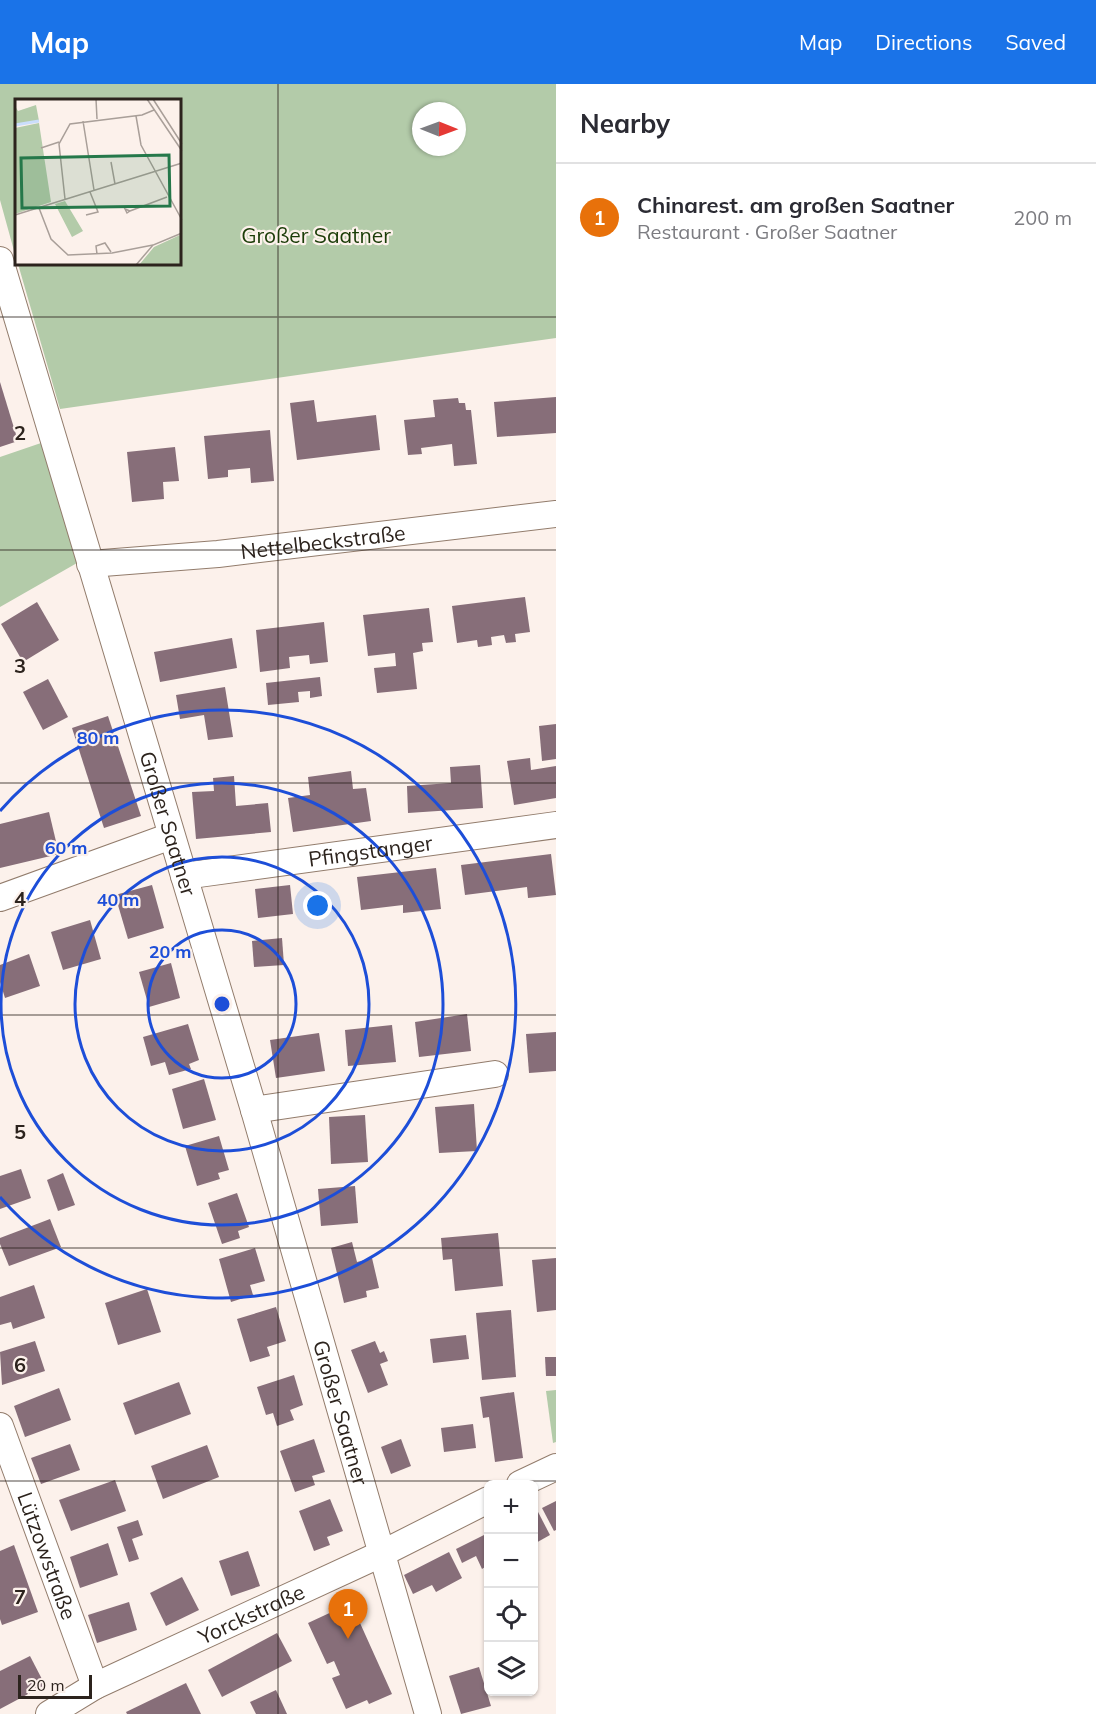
<!DOCTYPE html>
<html lang="en">
<head>
<meta charset="utf-8">
<style>
  body { margin:0; font-family:Mulish,sans-serif; background:#f2f2f3; color:#2b2b33 }
  .controls { position:absolute; right:18px; bottom:18px; display:grid; overflow:hidden; border-radius:9px; box-shadow:0 2px 4px #0004 }
  .controls button { width:54px; height:54px; display:grid; place-items:center; padding:0; border:0; border-bottom:2px solid #e1e1e2; background:#fff; color:#2b2b33; font:30px sans-serif }
  .compass { position:absolute; left:412px; top:18px; width:54px; height:54px; border-radius:50%; background:#fff; box-shadow:0 2px 4px #0004; rotate:91deg }
  .scale { position:absolute; left:18px; bottom:15px; width:74px; box-sizing:border-box; padding-left:6px; border:3px solid #2c231d; border-top:0; font-size:16px; line-height:21px; white-space:nowrap; color:#2c231d; -webkit-text-stroke:4px #fcf1eb; paint-order:stroke }
  .you { position:absolute; left:318px; top:822px; width:21px; height:21px; margin:-15px; border:4px solid #fff; border-radius:50%; background:#1a73e8; box-shadow:0 0 0 9px #1a73e833 }
  .badge { display:grid; place-items:center; width:39px; height:39px; border-radius:50%; background:#1a73e8; color:#fff; font-size:20px; font-weight:700 }
  .pin { position:absolute; translate:-50% -50px; filter:drop-shadow(0 2px 3px #0008) }
  .pin::after { content:''; position:absolute; top:32px; width:21px; height:18px; background:inherit; clip-path:polygon(0 0,100% 0,50% 100%) }
  .list { margin:0; padding:0; list-style:none }
  h2 { display:flex; justify-content:space-between; align-items:center; height:78px; margin:0; padding:0 24px; font-size:26px }
  h2 small { font-size:20px; font-weight:400; color:#7c7c81 }
  .list li { display:grid; grid-template-columns:39px 1fr auto; gap:18px; align-items:center; box-sizing:border-box; height:108px; padding:0 24px; border-top:2px solid #e1e1e2 }
  .list b { display:block; font-size:22px; white-space:nowrap }
  .list p { margin:0; font-size:20px; white-space:nowrap; color:#7c7c81 }
  .list em { font-size:20px; font-style:normal; color:#7c7c81 }
  .icon { flex:none; width:33px; height:33px; fill:none; stroke:currentColor; stroke-width:2; stroke-linecap:round; stroke-linejoin:round }
  .map { position:relative; flex:none; width:556px; height:1630px; overflow:hidden }
  header { display:flex; align-items:center; gap:36px; box-sizing:border-box; height:84px; padding:0 30px; background:#1a73e8; color:#fff }
  header strong { font-size:28px }
  nav { display:flex; gap:33px; margin-inline-start:auto; font-size:21px }
  main { display:flex }
  aside { flex:1; background:#fff }
  .map>svg:first-child { display:block }
</style>
</head>
<body>
<header>
<strong>Map</strong>
<nav><a>Map</a><a>Directions</a><a>Saved</a></nav>
</header>
<main>
<div class="map">
<svg width="556" height="1630" viewBox="0 0 556 1630">
  <rect width="100%" height="100%" fill="#fcf1eb"/>
  <!-- green -->
  <g fill="#b3cba9" fill-rule="evenodd">
    <path d="M0,0H556V254L60,325L18,180H180V16H16V174L0,116ZM421,27H457V63H421Z"/>
    <polygon points="41,359 77,479 0,523 0,373"/>
    <polygon points="556,1306 556,1358 553,1359 546,1307"/>
  </g>
  <!-- building -->
  <g fill="#876e79">
    <polygon points="0,298 18,357 0,363"/>
    <polygon points="556,313 556,349 497,353 494,318"/>
    <polygon points="458,314 459,319 465,319 466,326 471,326 477,380 454,382 452,360 421,364 422,370 408,371 404,336 435,333 433,316"/>
    <polygon points="314,316 317,338 376,331 380,366 297,376 290,319"/>
    <polygon points="270,346 274,397 251,399 250,384 228,386 228,393 208,395 204,352"/>
    <polygon points="175,363 179,397 163,398 164,415 132,418 127,368"/>
    <polygon points="525,513 530,548 515,550 516,558 506,559 504,551 491,553 492,561 478,563 477,556 457,559 452,522"/>
    <polygon points="37,518 59,556 23,578 1,540"/>
    <polygon points="429,524 433,558 422,559 423,567 413,569 417,605 377,609 374,584 396,582 395,569 368,572 363,531"/>
    <polygon points="324,538 328,578 310,580 309,571 289,573 290,584 260,588 256,546"/>
    <polygon points="232,554 237,584 160,598 154,568"/>
    <polygon points="320,593 322,612 310,614 310,607 298,608 299,618 268,621 266,599"/>
    <polygon points="48,595 68,633 43,646 23,608"/>
    <polygon points="225,603 233,653 208,656 204,631 180,635 176,611"/>
    <polygon points="108,632 141,732 104,744 72,644"/>
    <polygon points="556,640 556,675 542,677 539,642"/>
    <polygon points="530,674 531,686 556,682 556,714 514,721 507,677"/>
    <polygon points="480,681 483,724 408,729 407,702 451,699 450,683"/>
    <polygon points="351,687 353,705 366,704 371,737 293,748 288,714 310,711 308,693"/>
    <polygon points="234,692 236,722 268,719 271,748 196,755 192,708 214,707 213,694"/>
    <polygon points="49,728 59,770 0,784 0,740"/>
    <polygon points="551,770 556,811 528,814 527,803 465,811 461,781"/>
    <polygon points="436,784 441,825 403,829 403,821 361,826 357,793"/>
    <polygon points="152,801 164,844 128,855 115,811"/>
    <polygon points="290,801 293,830 258,834 255,805"/>
    <polygon points="90,836 101,875 63,886 51,848"/>
    <polygon points="282,854 284,881 254,883 252,857"/>
    <polygon points="29,870 40,902 5,914 0,898 0,881"/>
    <polygon points="171,879 180,914 149,923 139,888"/>
    <polygon points="467,930 471,967 419,973 415,938"/>
    <polygon points="188,940 199,976 189,980 191,985 169,991 165,978 151,982 143,953"/>
    <polygon points="392,941 396,978 348,982 345,946"/>
    <polygon points="556,948 556,987 529,989 526,950"/>
    <polygon points="319,949 325,987 276,994 270,956"/>
    <polygon points="204,995 216,1036 183,1045 172,1005"/>
    <polygon points="474,1020 477,1067 439,1069 435,1023"/>
    <polygon points="365,1031 368,1078 331,1080 329,1033"/>
    <polygon points="219,1052 229,1086 218,1089 220,1095 197,1102 185,1062"/>
    <polygon points="21,1085 31,1114 0,1125 0,1092"/>
    <polygon points="63,1089 75,1121 58,1127 47,1096"/>
    <polygon points="355,1102 358,1139 321,1142 318,1105"/>
    <polygon points="237,1109 249,1143 238,1147 240,1154 222,1160 208,1119"/>
    <polygon points="50,1135 61,1163 9,1182 0,1160 0,1154"/>
    <polygon points="498,1149 503,1202 455,1207 452,1175 443,1176 441,1154"/>
    <polygon points="352,1158 357,1178 372,1174 379,1204 366,1207 367,1213 344,1219 331,1164"/>
    <polygon points="255,1164 265,1197 250,1201 253,1211 231,1218 219,1175"/>
    <polygon points="556,1174 556,1226 537,1228 532,1176"/>
    <polygon points="34,1201 45,1234 13,1245 11,1238 0,1241 0,1213"/>
    <polygon points="147,1205 161,1248 118,1261 105,1219"/>
    <polygon points="276,1223 286,1257 267,1263 270,1272 250,1278 237,1235"/>
    <polygon points="511,1226 516,1293 482,1296 476,1229"/>
    <polygon points="466,1251 469,1275 433,1279 430,1255"/>
    <polygon points="35,1257 45,1287 2,1301 0,1268"/>
    <polygon points="375,1257 380,1269 384,1267 388,1277 380,1280 388,1301 368,1309 351,1266"/>
    <polygon points="545,1273 556,1273 556,1292 546,1292"/>
    <polygon points="294,1291 303,1321 290,1326 294,1336 277,1342 273,1329 266,1331 257,1303"/>
    <polygon points="179,1298 191,1330 135,1351 123,1319"/>
    <polygon points="59,1304 71,1336 25,1353 14,1322"/>
    <polygon points="514,1308 523,1374 495,1378 489,1333 483,1334 480,1313"/>
    <polygon points="473,1340 476,1364 444,1368 441,1344"/>
    <polygon points="314,1355 325,1388 312,1392 315,1401 295,1408 280,1367"/>
    <polygon points="401,1355 411,1382 391,1390 381,1363"/>
    <polygon points="70,1360 80,1386 41,1400 31,1374"/>
    <polygon points="207,1361 219,1393 163,1415 151,1382"/>
    <polygon points="115,1396 126,1427 71,1447 59,1416"/>
    <polygon points="330,1415 343,1447 327,1453 330,1461 314,1467 299,1427"/>
    <polygon points="556,1417 556,1446 554,1447 542,1424"/>
    <polygon points="537,1426 550,1451 534,1460 534,1428"/>
    <polygon points="138,1436 143,1451 132,1455 139,1475 129,1478 117,1443"/>
    <polygon points="488,1449 488,1481 482,1485 476,1472 462,1479 456,1465"/>
    <polygon points="108,1459 118,1491 80,1504 70,1473"/>
    <polygon points="14,1461 38,1528 2,1541 0,1535 0,1467"/>
    <polygon points="248,1467 260,1502 231,1512 219,1477"/>
    <polygon points="449,1468 462,1494 436,1508 432,1501 413,1510 404,1491"/>
    <polygon points="182,1493 199,1526 166,1542 150,1509"/>
    <polygon points="129,1518 137,1546 97,1559 88,1531"/>
    <polygon points="351,1519 392,1610 369,1620 367,1616 346,1625 332,1594 340,1591 334,1577 327,1580 308,1539"/>
    <polygon points="277,1549 292,1577 222,1613 208,1586"/>
    <polygon points="30,1572 45,1601 0,1625 0,1587"/>
    <polygon points="479,1583 491,1622 461,1630 449,1592"/>
    <polygon points="186,1599 201,1630 127,1630 126,1628"/>
    <polygon points="276,1606 287,1630 256,1630 250,1618"/>
  </g>
  <g fill="none" stroke-linecap="round" stroke-linejoin="round">
    <!-- minor casing -->
    <g stroke="#927c6c" stroke-width="28">
      <g id="minor">
        <path id="s1" d="M0,176L254,1026L428,1630"/>
        <path id="s2" d="M90,480L218,470L556,430"/>
        <path id="s3" d="M184,792L556,741"/>
        <polyline points="0,814 171,752"/>
        <polyline points="254,1026 495,990"/>
        <path id="s4" d="M0,1342L95,1602"/>
        <polyline points="520,1400 556,1383"/>
        <path id="s5" d="M49,1630L95,1602L381,1470L488,1416"/>
      </g>
    </g>
    <!-- minor -->
    <use href="#minor" stroke="#fff" stroke-width="26"/>
  </g>
  <!-- grid -->
  <path fill="none" stroke="#2c231d" stroke-width="1.5" stroke-opacity="0.55" d="M278,0V1630M0,233H556M0,466H556M0,699H556M0,931H556M0,1164H556M0,1397H556"/>
  <!-- distance rings -->
  <g fill="none" stroke="#1d4ed8" stroke-width="3">
    <circle cx="222" cy="920" r="74"/>
    <circle cx="222" cy="920" r="147"/>
    <circle cx="222" cy="920" r="221"/>
    <path d="M0 727A294 294 0 1 1 0 1113"/>
  </g>
  <g text-anchor="middle" dominant-baseline="central" stroke-width="4.5" stroke-linejoin="round" paint-order="stroke">
    <!-- park labels -->
    <g font-size="21" fill="#1a3c07" stroke="#fcf1eb">
      <text x="316" y="151">Großer Saatner</text>
    </g>
    <!-- street labels -->
    <g font-size="21" fill="#2c231d" stroke="#fcf1eb">
      <text stroke="none"><textPath href="#s2" startOffset="234">Nettelbeckstraße</textPath></text>
      <text stroke="none"><textPath href="#s1" startOffset="588">Großer Saatner</textPath></text>
      <text stroke="none"><textPath href="#s3" startOffset="188">Pfingstanger</textPath></text>
      <text stroke="none"><textPath href="#s1" startOffset="1202">Großer Saatner</textPath></text>
      <text stroke="none"><textPath href="#s4" startOffset="138">Lützowstraße</textPath></text>
      <text stroke="none"><textPath href="#s5" startOffset="226">Yorckstraße</textPath></text>
    </g>
  </g>
  <!-- overview -->
  <g transform="translate(15 15)">
    <rect width="166" height="166" fill="#fcf1eb"/>
    <path d="M21,6L24,22L0,26V7L3,12ZM24,24L36,103L0,115V29ZM50,102L68,132L57,138L40,105ZM165,136L166,166H124L139,148Z" fill="#b3cba9"/>
    <path fill="none" stroke="#cadefc" stroke-width="3" d="M0,26L24,22"/>
    <path fill="none" stroke="#a99f99" stroke-width="1.5" d="M81,0L82,20M132,0L167,52M138,0L167,45M121,17L126,46L167,121M68,22L79,91M26,49L44,43M96,63L100,85M50,100L44,45L55,25L127,16L139,11M24,109L36,140L53,156L97,154L138,146M115,112L110,110L112,114L115,112L152,98M0,116L167,64M71,116L83,113L75,93M82,155L81,147L90,144L96,153M121,166L138,146L167,134"/>
    <path fill="#25784a" fill-opacity="0.15" stroke="#25784a" stroke-width="3" d="M154,56L155,107L7,109L6,59Z"/>
    <rect width="166" height="166" fill="none" stroke="#2c231d" stroke-width="3"/>
  </g>
  <g font-size="20" text-anchor="middle" font-weight="bold" fill="#2c231d" stroke="#fcf1eb" stroke-width="4.5" stroke-linejoin="round" paint-order="stroke">
    <text x="20" y="356">2</text>
    <text x="20" y="589">3</text>
    <text x="20" y="822">4</text>
    <text x="20" y="1055">5</text>
    <text x="20" y="1288">6</text>
    <text x="20" y="1520">7</text>
  </g>
  <circle cx="222" cy="920" r="9" fill="#1d4ed8" stroke="#fcf1eb" stroke-width="3"/>
  <g font-size="18" text-anchor="middle" font-weight="bold" fill="#1d4ed8" stroke="#fcf1eb" stroke-width="4.5" stroke-linejoin="round" paint-order="stroke">
    <text x="98" y="660">80 m</text>
    <text x="66" y="770">60 m</text>
    <text x="118" y="822">40 m</text>
    <text x="170" y="874">20 m</text>
  </g>
</svg>
<div class="controls">
<button>+</button>
<button>−</button>
<button><svg class="icon" aria-label="locate" viewBox="0 0 24 24"><circle cx="12" cy="12" r="6"/><path d="M12 2v4M12 18v4M2 12h4M18 12h4"/></svg></button>
<button><svg class="icon" aria-label="layers" viewBox="0 0 24 24"><path d="M12 4l9 5-9 5-9-5zM3 14l9 5 9-5"/></svg></button>
</div>
<svg class="compass" viewBox="-18 -18 36 36"><path d="M0-13l5 13h-10z" fill="#e53935"/><path d="M0 13l5-13h-10z" fill="#7c7c81"/></svg>
<div class="scale">20 m</div>
<div class="you"></div>
<div class="pin badge" style="left:348px;top:1555px;background:#e8710a">1</div>
</div>
<aside>
<h2>Nearby<small></small></h2>
<ul class="list">
<li><span class="badge" style="background:#e8710a">1</span><div><b>Chinarest. am großen Saatner</b><p>Restaurant · Großer Saatner</p></div><em>200 m</em></li>
</ul>
</aside>
</main>
</body>
</html>
